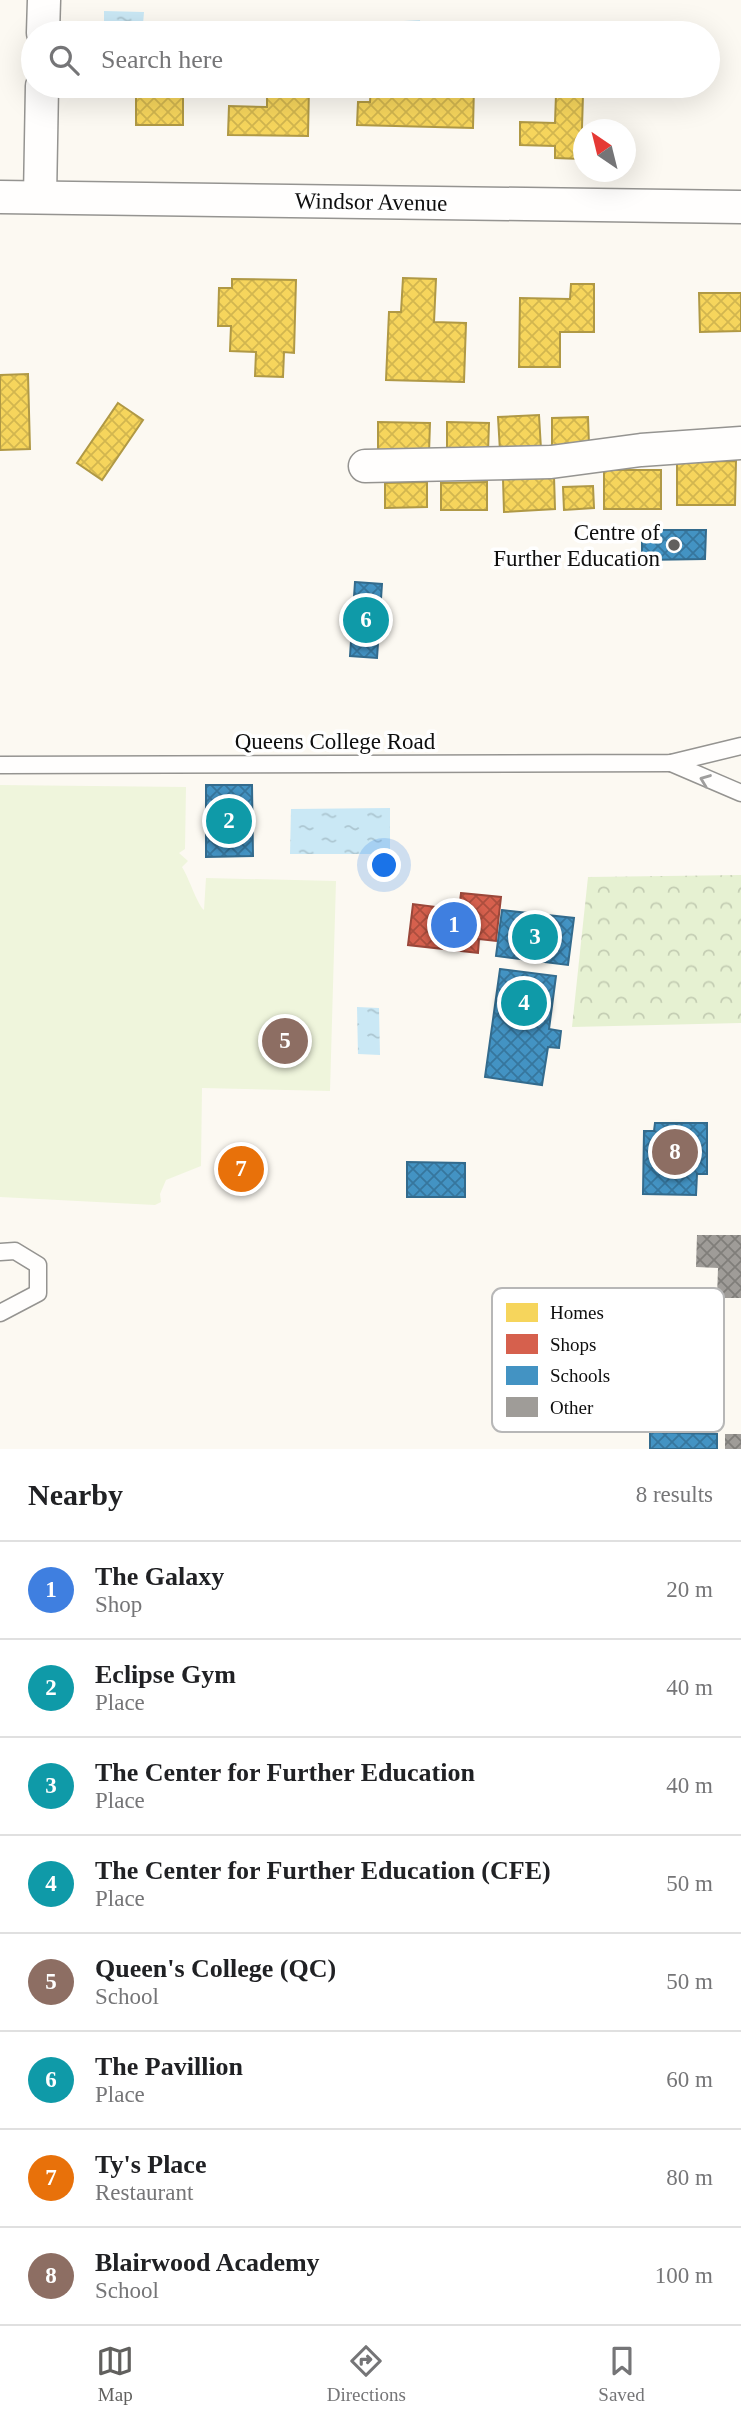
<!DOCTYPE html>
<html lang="en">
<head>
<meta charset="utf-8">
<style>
  body { margin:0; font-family:Georgia,serif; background:#f2f2f2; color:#202124 }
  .compass { position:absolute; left:573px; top:119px; width:63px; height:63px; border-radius:50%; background:#fff; box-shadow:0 7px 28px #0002; rotate:325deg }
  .you { position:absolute; left:385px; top:866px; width:24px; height:24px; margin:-18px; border:5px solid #fff; border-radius:50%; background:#1a73e8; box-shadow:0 0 0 10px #1a73e833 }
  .badge { display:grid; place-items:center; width:46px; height:46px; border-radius:50%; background:#61605e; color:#fff; font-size:23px; font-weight:700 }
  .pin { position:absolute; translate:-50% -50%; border:4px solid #fff; box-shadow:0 2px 7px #0006 }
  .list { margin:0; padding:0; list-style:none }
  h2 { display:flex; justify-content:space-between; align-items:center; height:91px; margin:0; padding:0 28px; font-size:30px }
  h2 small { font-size:23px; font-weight:400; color:#757577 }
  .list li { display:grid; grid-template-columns:46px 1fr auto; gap:21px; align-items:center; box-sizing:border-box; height:98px; padding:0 28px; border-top:2px solid #e0e0e0 }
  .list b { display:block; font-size:26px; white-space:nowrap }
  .list p { margin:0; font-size:23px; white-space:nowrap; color:#757577 }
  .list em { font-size:23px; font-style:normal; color:#757577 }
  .icon { flex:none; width:38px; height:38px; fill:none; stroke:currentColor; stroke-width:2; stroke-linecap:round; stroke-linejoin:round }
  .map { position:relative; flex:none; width:741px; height:1449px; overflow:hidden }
  .search { position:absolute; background:#fff; box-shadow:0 7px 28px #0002; left:21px; right:21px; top:21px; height:77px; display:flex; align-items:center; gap:18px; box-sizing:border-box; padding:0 24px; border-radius:38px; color:#757577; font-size:26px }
  .sheet { height:875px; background:#fff }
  nav { display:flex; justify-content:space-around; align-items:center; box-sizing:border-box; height:98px; border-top:2px solid #e0e0e0; background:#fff; font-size:19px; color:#757577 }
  nav a { display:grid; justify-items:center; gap:4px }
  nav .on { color:#61605e }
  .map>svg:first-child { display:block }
</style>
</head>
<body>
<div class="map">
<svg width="741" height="1449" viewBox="0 0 741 1449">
  <defs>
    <pattern id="park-crowns" width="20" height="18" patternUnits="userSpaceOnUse" patternTransform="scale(1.75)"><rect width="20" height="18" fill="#e6f1d2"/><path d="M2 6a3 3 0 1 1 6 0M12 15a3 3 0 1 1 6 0" fill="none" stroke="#c4cdb3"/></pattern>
    <pattern id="water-ripples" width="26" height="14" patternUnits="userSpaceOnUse" patternTransform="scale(1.75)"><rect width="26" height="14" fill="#cae8f5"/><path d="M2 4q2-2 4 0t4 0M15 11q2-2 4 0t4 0" fill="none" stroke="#acc6d1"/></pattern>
    <pattern id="homes-cross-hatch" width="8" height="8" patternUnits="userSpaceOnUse" patternTransform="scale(1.75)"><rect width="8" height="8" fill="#f6d55c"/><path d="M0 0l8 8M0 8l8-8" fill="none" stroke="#d2b64f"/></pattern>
    <pattern id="shops-cross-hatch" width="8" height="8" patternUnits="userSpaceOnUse" patternTransform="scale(1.75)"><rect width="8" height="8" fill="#d6604d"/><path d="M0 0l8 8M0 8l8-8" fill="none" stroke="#ac4e3e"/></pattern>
    <pattern id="schools-cross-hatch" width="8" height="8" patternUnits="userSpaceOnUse" patternTransform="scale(1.75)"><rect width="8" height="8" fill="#4393c3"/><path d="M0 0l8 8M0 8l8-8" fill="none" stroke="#36769d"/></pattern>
    <pattern id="building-cross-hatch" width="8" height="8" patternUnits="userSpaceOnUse" patternTransform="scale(1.75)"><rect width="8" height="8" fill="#9f9c98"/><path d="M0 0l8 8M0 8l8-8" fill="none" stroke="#807e7a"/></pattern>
  </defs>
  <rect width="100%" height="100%" fill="#fcf9f2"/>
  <!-- park -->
  <polygon fill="url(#park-crowns)" points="741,875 741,1023 572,1027 588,877"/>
  <!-- pitch -->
  <path fill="#eff5dc" d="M0,785L186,787L185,849L179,853L188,861L182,867C189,878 197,904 204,910L206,878L336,881L330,1091L202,1088L201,1166L166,1180L160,1194L161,1202L155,1205L0,1197Z"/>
  <!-- water -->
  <g fill="url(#water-ripples)">
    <polygon points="104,11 144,12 143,24 104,24"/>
    <polygon points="420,20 421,33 388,33 388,22"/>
    <polygon points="390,808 390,854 290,854 291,809"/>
    <polygon points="357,1007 379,1008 380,1055 358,1054"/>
  </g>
  <!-- homes -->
  <g fill="url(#homes-cross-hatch)" stroke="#b09945" stroke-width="2">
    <polygon points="94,86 162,86 162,95 183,96 183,125 136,125 136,97 94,97"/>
    <polygon points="267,86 309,86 308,136 228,135 229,106 267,107"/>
    <polygon points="371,86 474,86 473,128 357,125 358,102 370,102"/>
    <polygon points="556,94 583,95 581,159 555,158 555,146 520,145 520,122 555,123"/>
    <polygon points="403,278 436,279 434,322 466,323 464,382 386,380 389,312 401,312"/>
    <polygon points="232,279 296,280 294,353 284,352 283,377 255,376 256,352 230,351 231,326 218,326 219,288 232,288"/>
    <polygon points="571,284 594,284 594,332 560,332 560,367 519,367 520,298 570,299"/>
    <polygon points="699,293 741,293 741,331 700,332"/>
    <polygon points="28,374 30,449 0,450 0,375"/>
    <polygon points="118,403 143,420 102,480 77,463"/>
    <polygon points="539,415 541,449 500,451 498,417"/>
    <polygon points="588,417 589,445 552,446 552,418"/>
    <polygon points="378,422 430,423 429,453 378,453"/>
    <polygon points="447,422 489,423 488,453 447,451"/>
    <polygon points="736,461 735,505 677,505 677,462"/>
    <rect x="604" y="470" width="57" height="39"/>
    <polygon points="554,476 555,509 504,512 503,479"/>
    <polygon points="427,482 427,507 385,508 385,483"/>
    <polygon points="487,482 487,510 441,510 441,483"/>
    <polygon points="593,486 594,508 564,510 563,487"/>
  </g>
  <!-- shops -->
  <g fill="url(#shops-cross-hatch)" stroke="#9a473a" stroke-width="2">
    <polygon points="461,893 501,897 496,941 479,939 478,953 408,945 413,904 459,910"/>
    <polygon points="232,1151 253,1154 253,1184 227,1176"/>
  </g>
  <!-- schools -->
  <g fill="url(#schools-cross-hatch)" stroke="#336b8d" stroke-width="2">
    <polygon points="642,530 706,530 705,559 642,560"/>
    <polygon points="355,582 382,584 377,658 350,656"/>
    <polygon points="206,785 252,785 253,856 206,857"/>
    <polygon points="502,910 574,918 568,965 496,956"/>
    <polygon points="500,969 556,976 549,1029 561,1031 559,1048 548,1047 542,1085 485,1077"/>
    <polygon points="655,1123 707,1123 707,1174 697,1174 696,1195 643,1194 644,1131 654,1131"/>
    <polygon points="407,1162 465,1163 465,1197 407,1197"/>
    <polygon points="650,1432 717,1434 717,1449 650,1449"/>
  </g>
  <!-- building -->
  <g fill="url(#building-cross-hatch)">
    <polygon points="697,1235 741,1235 741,1298 717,1298 718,1268 696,1267"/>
    <rect x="725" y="1434" width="16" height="15"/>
  </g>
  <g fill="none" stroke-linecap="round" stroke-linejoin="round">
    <!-- service casing -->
    <g stroke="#959491" stroke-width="19">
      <g id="service">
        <polyline points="671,763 741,793"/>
        <polyline points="0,765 671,763 741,746"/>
        <polyline points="0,1252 15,1251 38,1265 38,1293 0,1313"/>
      </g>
    </g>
    <!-- minor casing -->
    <g stroke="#959491" stroke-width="35">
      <g id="minor">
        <polyline points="43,33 44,0"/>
        <polyline points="0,197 741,207"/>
        <polyline points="40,197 42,86"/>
        <polyline points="365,466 551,462 641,450 741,443"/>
      </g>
    </g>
    <!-- service -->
    <use href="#service" stroke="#fffefd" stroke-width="16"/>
    <!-- minor -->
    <use href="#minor" stroke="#fffefd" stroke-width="32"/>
  </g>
  <!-- one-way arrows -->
  <defs><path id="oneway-chevron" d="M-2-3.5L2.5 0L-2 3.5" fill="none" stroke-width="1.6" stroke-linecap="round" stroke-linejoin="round" transform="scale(1.75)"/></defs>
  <use stroke="#9f9e9d" href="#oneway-chevron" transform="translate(705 780) rotate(-159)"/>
  <!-- markers -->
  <circle fill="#61605e" stroke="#fff" stroke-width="2.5" cx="674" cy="545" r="7"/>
  <g text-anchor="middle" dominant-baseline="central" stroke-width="7" stroke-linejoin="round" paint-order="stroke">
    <!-- street labels -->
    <g font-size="23" fill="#0e0e0e" stroke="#fff">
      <text transform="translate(371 202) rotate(1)">Windsor Avenue</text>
      <text x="335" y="741">Queens College Road</text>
    </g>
    <!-- poi labels -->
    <g font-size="23" fill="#0e0e0e" stroke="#fff" text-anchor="end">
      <text x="660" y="532">Centre of<tspan x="660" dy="26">Further Education</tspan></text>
    </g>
  </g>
  <!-- legend -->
  <rect x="492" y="1288" width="232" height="144" rx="10" fill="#fff" stroke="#b7b7b7" stroke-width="2"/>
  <rect x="506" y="1303" width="32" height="19" fill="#f6d55c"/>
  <rect x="506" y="1334" width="32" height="20" fill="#d6604d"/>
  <rect x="506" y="1366" width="32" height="19" fill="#4393c3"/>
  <rect x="506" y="1397" width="32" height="20" fill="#9f9c98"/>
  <g font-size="19" fill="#0e0e0e">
    <text x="550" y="1319">Homes</text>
    <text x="550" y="1351">Shops</text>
    <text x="550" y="1382">Schools</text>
    <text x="550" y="1414">Other</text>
  </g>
</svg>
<svg class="compass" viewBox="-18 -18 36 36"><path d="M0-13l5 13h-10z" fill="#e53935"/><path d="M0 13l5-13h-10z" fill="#757577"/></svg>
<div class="you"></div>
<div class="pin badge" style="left:454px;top:925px;background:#3f7fe0">1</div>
<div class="pin badge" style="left:229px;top:821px;background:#0f9aa8">2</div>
<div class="pin badge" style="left:535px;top:937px;background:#0f9aa8">3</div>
<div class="pin badge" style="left:524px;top:1003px;background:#0f9aa8">4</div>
<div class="pin badge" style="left:285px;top:1041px;background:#8d6e63">5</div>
<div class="pin badge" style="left:366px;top:620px;background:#0f9aa8">6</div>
<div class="pin badge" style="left:241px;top:1169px;background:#e8710a">7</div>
<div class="pin badge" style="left:675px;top:1152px;background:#8d6e63">8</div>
<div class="search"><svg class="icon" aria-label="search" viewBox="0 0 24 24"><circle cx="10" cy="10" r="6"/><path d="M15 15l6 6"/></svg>Search here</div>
</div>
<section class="sheet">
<h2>Nearby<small>8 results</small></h2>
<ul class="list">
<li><span class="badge" style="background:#3f7fe0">1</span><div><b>The Galaxy</b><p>Shop</p></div><em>20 m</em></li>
<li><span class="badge" style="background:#0f9aa8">2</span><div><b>Eclipse Gym</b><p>Place</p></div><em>40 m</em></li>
<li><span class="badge" style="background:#0f9aa8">3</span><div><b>The Center for Further Education</b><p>Place</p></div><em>40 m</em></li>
<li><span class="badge" style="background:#0f9aa8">4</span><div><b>The Center for Further Education (CFE)</b><p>Place</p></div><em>50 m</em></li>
<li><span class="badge" style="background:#8d6e63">5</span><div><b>Queen's College (QC)</b><p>School</p></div><em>50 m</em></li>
<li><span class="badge" style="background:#0f9aa8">6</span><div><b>The Pavillion</b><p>Place</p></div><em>60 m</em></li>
<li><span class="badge" style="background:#e8710a">7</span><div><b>Ty's Place</b><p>Restaurant</p></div><em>80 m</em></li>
<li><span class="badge" style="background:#8d6e63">8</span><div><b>Blairwood Academy</b><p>School</p></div><em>100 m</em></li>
</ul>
</section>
<nav>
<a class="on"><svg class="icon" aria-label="map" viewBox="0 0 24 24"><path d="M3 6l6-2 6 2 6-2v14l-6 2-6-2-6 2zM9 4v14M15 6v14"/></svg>Map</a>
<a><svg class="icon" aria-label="directions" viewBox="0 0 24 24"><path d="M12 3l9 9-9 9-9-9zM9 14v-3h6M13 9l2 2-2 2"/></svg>Directions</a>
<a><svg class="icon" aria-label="saved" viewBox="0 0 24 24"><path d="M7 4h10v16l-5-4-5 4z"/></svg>Saved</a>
</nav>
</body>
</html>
